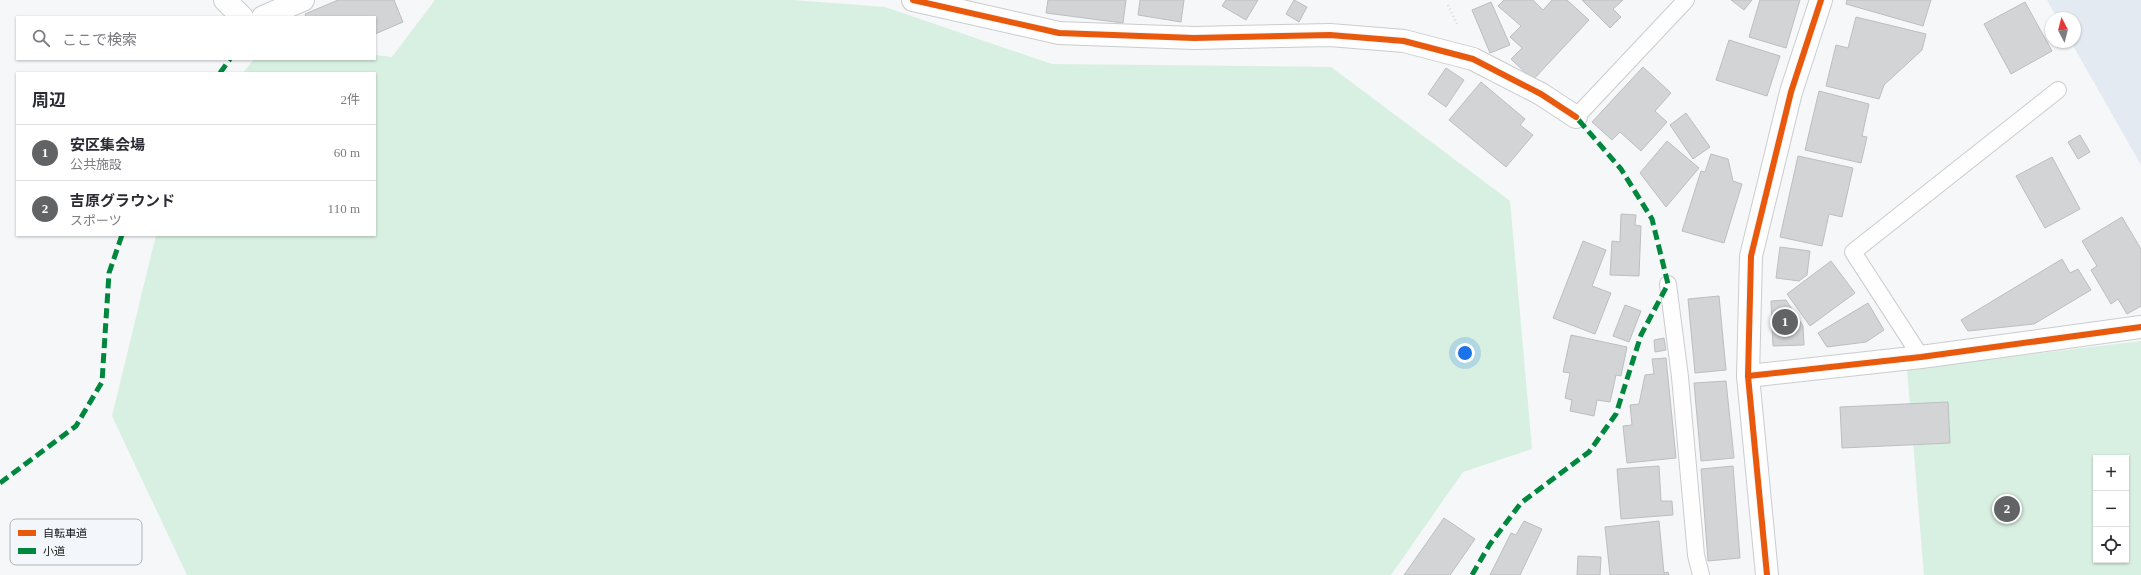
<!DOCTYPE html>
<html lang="ja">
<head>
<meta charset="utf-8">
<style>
  body { margin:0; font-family:"Times New Roman","Noto Sans JP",serif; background:#f7f7f7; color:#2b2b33 }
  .controls { position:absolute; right:12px; bottom:12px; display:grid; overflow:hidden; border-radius:0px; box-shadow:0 1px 3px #0004 }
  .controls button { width:36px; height:36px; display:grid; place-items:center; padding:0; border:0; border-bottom:1px solid #e1e1e2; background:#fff; color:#2b2b33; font:20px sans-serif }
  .compass { position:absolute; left:2045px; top:12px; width:36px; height:36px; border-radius:50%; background:#fff; box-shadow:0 1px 3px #0004; rotate:353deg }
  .you { position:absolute; left:1465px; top:353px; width:14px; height:14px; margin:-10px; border:3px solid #fff; border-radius:50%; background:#1a73e8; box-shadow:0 0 0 6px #1a73e833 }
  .badge { display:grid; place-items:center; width:26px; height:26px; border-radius:50%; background:#616365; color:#fff; font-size:13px; font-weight:700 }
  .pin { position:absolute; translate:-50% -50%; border:2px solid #fff; box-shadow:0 1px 4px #0006 }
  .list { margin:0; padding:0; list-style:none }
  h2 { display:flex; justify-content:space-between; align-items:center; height:52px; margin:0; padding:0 16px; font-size:17px }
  h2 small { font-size:13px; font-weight:400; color:#7c7c81 }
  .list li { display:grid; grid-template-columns:26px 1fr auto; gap:12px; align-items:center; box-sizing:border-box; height:56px; padding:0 16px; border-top:1px solid #e1e1e2 }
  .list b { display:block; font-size:15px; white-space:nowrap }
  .list p { margin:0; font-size:13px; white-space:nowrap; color:#7c7c81 }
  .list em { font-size:13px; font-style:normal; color:#7c7c81 }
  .icon { flex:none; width:22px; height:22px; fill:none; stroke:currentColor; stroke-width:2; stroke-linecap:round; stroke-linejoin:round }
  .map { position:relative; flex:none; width:2141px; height:575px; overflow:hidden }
  .search { position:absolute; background:#fff; box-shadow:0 1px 3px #0004; left:16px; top:16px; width:360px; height:44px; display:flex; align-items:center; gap:10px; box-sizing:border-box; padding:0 14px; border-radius:0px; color:#7c7c81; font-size:15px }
  .panel { position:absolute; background:#fff; box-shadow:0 1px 3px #0004; left:16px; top:72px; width:360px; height:164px; border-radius:0px }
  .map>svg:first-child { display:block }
</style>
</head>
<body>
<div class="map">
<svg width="2141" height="575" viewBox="0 0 2141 575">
  <rect width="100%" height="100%" fill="#f5f7f9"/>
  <!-- built -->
  <polygon fill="#e4eaf1" points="2047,0 2141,0 2141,165 2071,42 2075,42 2075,18 2057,18"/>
  <!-- green -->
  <g fill="#d8f0e1" fill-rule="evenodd">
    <polygon points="435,0 793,0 885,7 1052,64 1331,67 1510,201 1532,449 1463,472 1391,575 187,575 112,416 156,235 375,235 375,73 243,73 254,59 375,59 375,55 392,57"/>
    <path d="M2141,341V575H1924L1907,369ZM2096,458H2126V560H2096Z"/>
  </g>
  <!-- building -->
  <g fill="#d2d4d5" stroke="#bcbec0">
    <polygon points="338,0 394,0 403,22 375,34 375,17 306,17 305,14"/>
    <polygon points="1048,0 1126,0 1123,23 1046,13"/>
    <polygon points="1140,0 1184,0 1181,22 1138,15"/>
    <polygon points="1226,0 1258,0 1246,20 1222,6"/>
    <polygon points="1294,0 1307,7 1299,22 1286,14"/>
    <polygon points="1504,0 1533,0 1543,10 1552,0 1567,0 1589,20 1533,80 1511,59 1522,48 1510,37 1521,26 1498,6"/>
    <polygon points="1582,0 1623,0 1613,9 1621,17 1610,28"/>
    <polygon points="1731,0 1752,0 1744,10"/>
    <polygon points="1760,0 1800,0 1786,48 1749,37"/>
    <polygon points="1847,0 1931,0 1923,26 1846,4"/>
    <polygon points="1491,2 1510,45 1490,53 1472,10"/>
    <polygon points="2025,2 2052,51 2011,74 1984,24"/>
    <polygon points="1856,17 1926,34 1922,50 1884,85 1879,99 1826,86 1836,45 1848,48"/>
    <polygon points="1729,40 1780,56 1767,96 1716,80"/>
    <polygon points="1643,67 1671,93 1655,111 1667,122 1641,151 1620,132 1612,140 1592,122"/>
    <polygon points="1446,68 1464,80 1446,107 1428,94"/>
    <polygon points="1481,82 1525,119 1520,125 1533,135 1506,167 1449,120"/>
    <polygon points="1819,91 1869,104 1862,136 1867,137 1861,163 1805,150"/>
    <polygon points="1686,113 1710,147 1693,159 1670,125"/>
    <polygon points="2080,135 2090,152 2078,159 2068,142"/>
    <polygon points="1667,141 1699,168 1666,207 1640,173"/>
    <polygon points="1711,154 1728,159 1733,181 1742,184 1724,243 1682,231 1701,171 1705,172"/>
    <polygon points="1798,156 1853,168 1842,217 1829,214 1822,246 1780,237"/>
    <polygon points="2052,157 2080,209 2045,228 2016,176"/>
    <polygon points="1621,214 1636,215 1635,225 1641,226 1639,276 1610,275 1612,241 1620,242"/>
    <polygon points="2122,217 2141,249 2141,306 2127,314 2118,299 2111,304 2091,270 2097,266 2082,241"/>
    <polygon points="1583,241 1606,250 1592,286 1611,293 1595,334 1553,318"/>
    <polygon points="1780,247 1810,251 1807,275 1799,281 1776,278"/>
    <polygon points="2062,259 2070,273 2078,269 2091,290 2034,324 1968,331 1961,320"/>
    <polygon points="1831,261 1855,293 1810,326 1787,294"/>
    <polygon points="1719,296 1726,370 1695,373 1688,299"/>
    <polygon points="1786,300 1803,326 1804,345 1773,346 1771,301"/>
    <polygon points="1868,303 1884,330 1866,342 1827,347 1818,333"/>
    <polygon points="1625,305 1641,311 1629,342 1613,336"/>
    <polygon points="1571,335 1627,347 1621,376 1616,375 1610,402 1597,400 1594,416 1570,411 1572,400 1565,398 1570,373 1563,372"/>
    <polygon points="1664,338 1666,350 1655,352 1654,340"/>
    <polygon points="1666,358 1676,458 1627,463 1623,426 1632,425 1630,405 1639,404 1645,375 1654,374 1652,359"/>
    <polygon points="1726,381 1734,458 1701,461 1694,383"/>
    <polygon points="1948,402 1950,443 1842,448 1840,407"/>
    <polygon points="1659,466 1661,501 1672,501 1673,515 1621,519 1617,469"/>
    <polygon points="1733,466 1740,558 1708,561 1701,469"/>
    <polygon points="1444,518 1475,539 1450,575 1404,575"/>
    <polygon points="1524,521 1542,529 1520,575 1490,575 1511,533 1516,535"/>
    <polygon points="1659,521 1664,573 1668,572 1669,575 1610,575 1605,527"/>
    <polygon points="1578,556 1601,557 1600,575 1577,575"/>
  </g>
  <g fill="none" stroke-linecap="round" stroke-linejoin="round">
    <!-- service casing -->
    <g stroke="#cbccce" stroke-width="18">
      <g id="service">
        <polyline points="1576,117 1686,0"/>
        <polyline points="1668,284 1680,377 1696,555 1701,575"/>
        <polyline points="1921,357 1853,252 2058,90"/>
      </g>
    </g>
    <!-- minor casing -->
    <g stroke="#cbccce" stroke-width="24">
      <g id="minor">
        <polyline points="225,0 242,17"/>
        <polyline points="913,0 1059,33 1194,38 1330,35 1404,41 1473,59 1541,94 1576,117"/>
        <polyline points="263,17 303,0"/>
        <polyline points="1748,376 1921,357 2141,327"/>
      </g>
    </g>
    <!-- tertiary casing -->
    <g stroke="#cbccce" stroke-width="24">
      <polyline id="tertiary" points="1767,575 1748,376 1751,256 1791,92 1821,0"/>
    </g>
    <!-- path -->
    <polyline stroke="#d9d9da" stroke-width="2.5" stroke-dasharray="1 3" stroke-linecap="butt" points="1448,5 1457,24"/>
    <!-- service -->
    <use href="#service" stroke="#fefefe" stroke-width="16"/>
    <!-- minor -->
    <use href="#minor" stroke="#fefefe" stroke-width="22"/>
    <!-- tertiary -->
    <use href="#tertiary" stroke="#fefefe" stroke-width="22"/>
    <!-- quiet -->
    <g stroke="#00873e" stroke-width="5" stroke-dasharray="10 5" stroke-linecap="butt">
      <polyline points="220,73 230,59"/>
      <polyline points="0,483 76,426 102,382 109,273 122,235"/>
      <polyline points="1472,575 1490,544 1521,503 1589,452 1616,414 1641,335 1668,284 1652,219 1621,169 1576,117"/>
    </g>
    <!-- cycleway casing -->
    <g stroke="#f3f7fb" stroke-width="8">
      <g id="cycleway">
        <polyline points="913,0 1059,33 1194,38 1330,35 1404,41 1473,59 1541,94 1576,117"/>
        <polyline points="1748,376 1921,357 2141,327"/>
        <polyline points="1767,575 1748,376 1751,256 1791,92 1821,0"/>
      </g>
    </g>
    <!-- cycleway -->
    <use href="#cycleway" stroke="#e8590c" stroke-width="6"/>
  </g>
  <!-- legend -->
  <rect x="10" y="519" width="132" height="46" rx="6" fill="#f3f7fb" stroke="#b0b3b6" stroke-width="1"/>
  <rect x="18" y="530" width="18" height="6" fill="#e8590c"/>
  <rect x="18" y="548" width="18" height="6" fill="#00873e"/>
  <g font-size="11" fill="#121415">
    <text x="43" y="537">自転車道</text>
    <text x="43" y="555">小道</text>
  </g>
</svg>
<div class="controls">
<button>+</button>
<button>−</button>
<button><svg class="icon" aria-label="locate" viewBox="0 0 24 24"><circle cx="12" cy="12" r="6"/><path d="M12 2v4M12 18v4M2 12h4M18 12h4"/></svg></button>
</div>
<svg class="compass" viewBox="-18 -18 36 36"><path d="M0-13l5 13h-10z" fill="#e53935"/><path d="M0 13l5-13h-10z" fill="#7c7c81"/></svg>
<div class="you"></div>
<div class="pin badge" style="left:1785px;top:322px">1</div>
<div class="pin badge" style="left:2007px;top:509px">2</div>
<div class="search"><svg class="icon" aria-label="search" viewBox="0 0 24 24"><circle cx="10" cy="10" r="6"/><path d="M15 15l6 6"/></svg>ここで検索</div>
<section class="panel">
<h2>周辺<small>2件</small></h2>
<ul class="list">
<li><span class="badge">1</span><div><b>安区集会場</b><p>公共施設</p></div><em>60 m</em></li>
<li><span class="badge">2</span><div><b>吉原グラウンド</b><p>スポーツ</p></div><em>110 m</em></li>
</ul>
</section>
</div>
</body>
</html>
